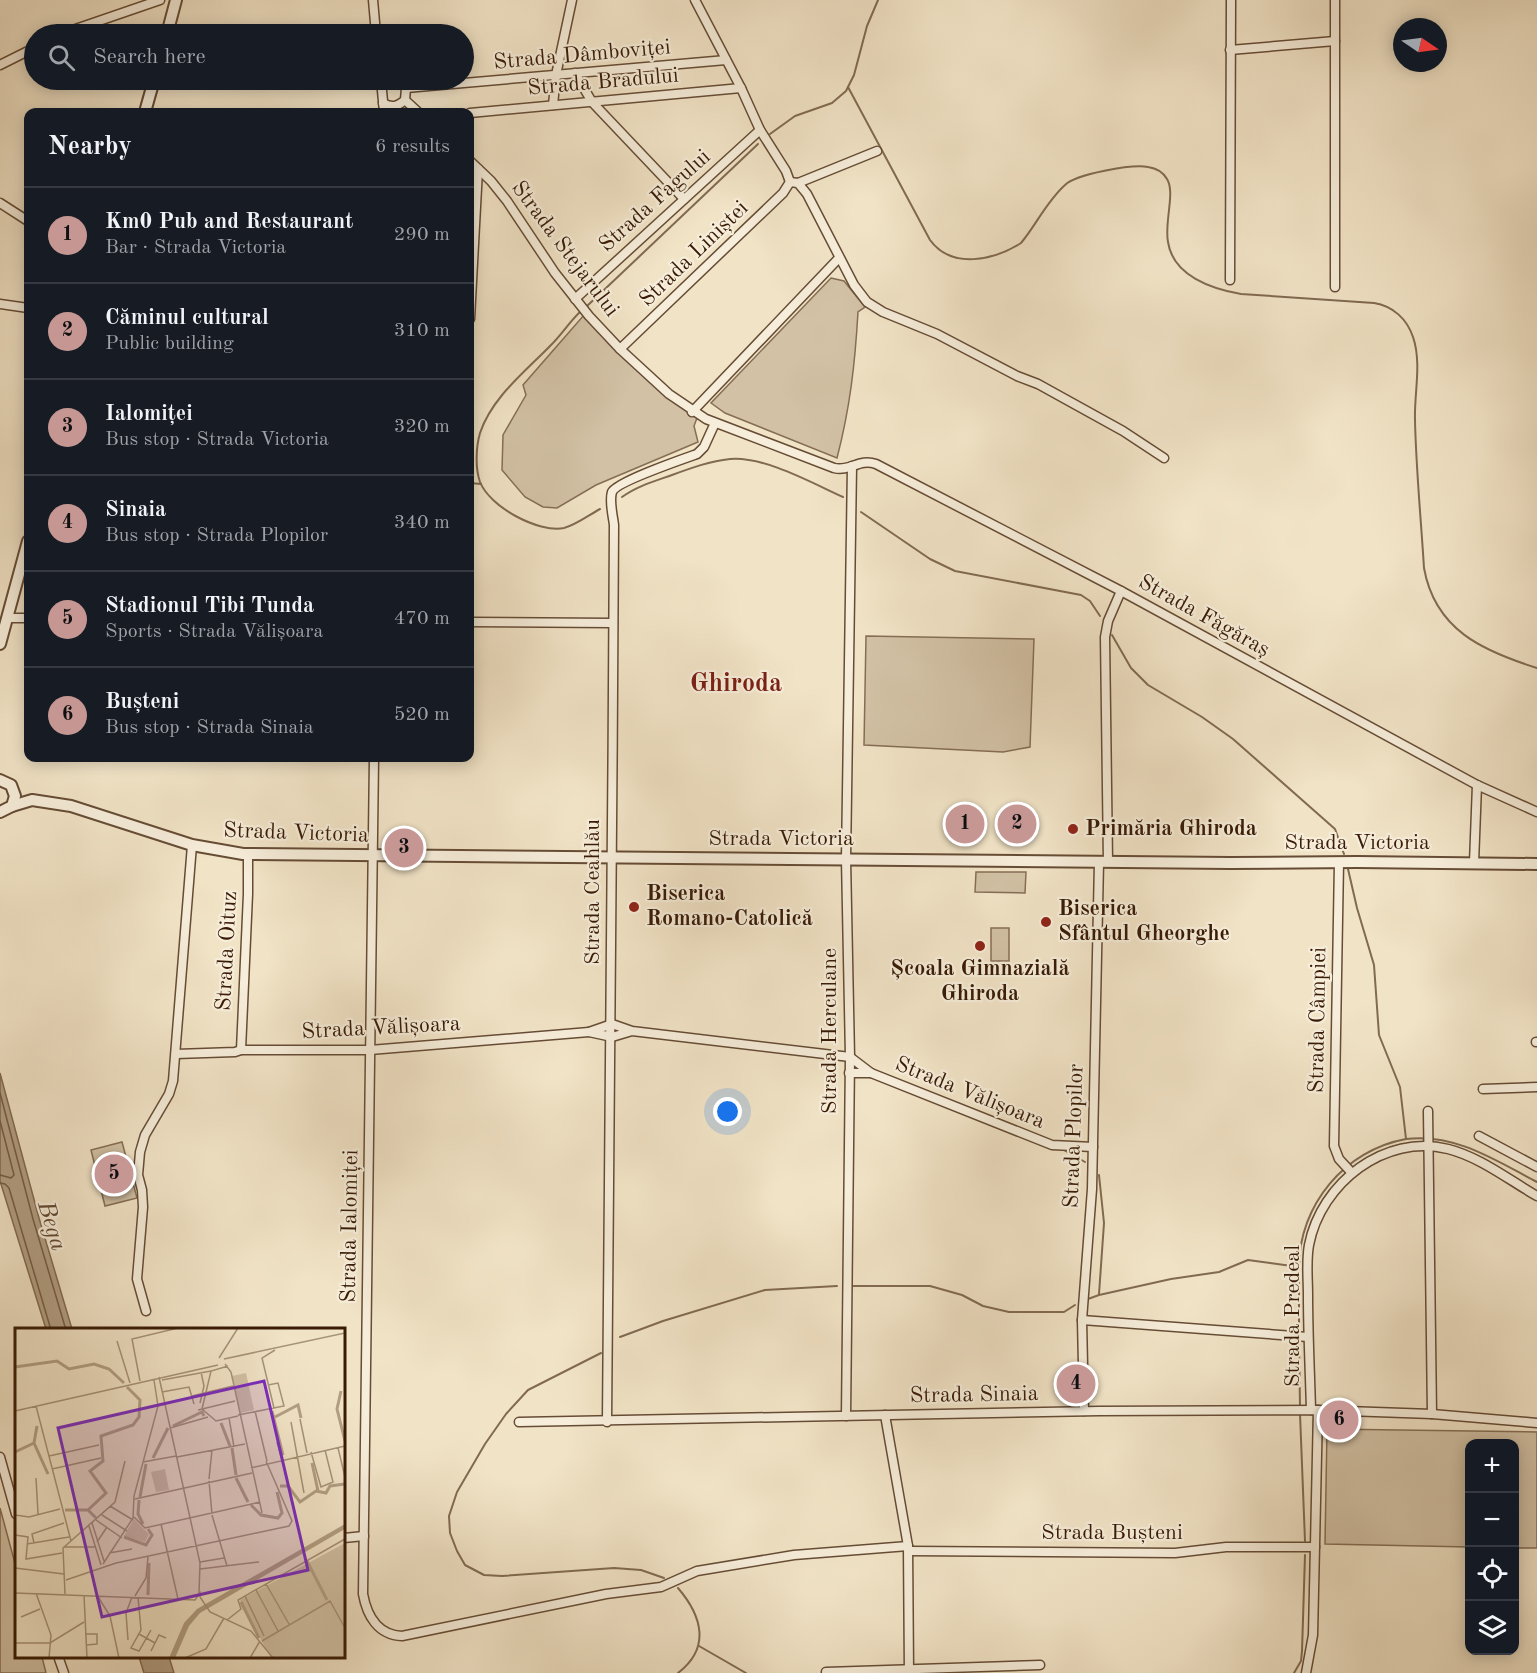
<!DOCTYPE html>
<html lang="en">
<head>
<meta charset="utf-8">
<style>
  body { margin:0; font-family:"Old Standard TT",serif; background:#20242c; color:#f1f3f6 }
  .controls { position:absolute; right:18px; bottom:18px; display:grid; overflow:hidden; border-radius:12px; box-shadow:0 3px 15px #0003 }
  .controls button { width:54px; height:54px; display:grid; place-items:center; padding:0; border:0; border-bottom:2px solid #363941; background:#171b24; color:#f1f3f6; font:30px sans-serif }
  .compass { position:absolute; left:1393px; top:18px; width:54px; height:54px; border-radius:50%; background:#171b24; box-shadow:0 3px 15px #0003; rotate:103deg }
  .you { position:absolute; left:728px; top:1112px; width:21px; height:21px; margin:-15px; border:4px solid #fff; border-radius:50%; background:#1a73e8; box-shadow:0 0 0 9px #1a73e833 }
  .badge { display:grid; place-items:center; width:39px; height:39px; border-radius:50%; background:#c59692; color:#111; font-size:20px; font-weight:700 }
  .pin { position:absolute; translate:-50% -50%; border:3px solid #fff; box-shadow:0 2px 6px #0006 }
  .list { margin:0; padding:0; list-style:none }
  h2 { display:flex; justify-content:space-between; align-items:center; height:78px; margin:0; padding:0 24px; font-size:26px }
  h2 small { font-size:20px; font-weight:400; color:#9ea1a6 }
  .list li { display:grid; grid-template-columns:39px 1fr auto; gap:18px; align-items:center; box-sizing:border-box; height:96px; padding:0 24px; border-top:2px solid #363941 }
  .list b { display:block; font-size:22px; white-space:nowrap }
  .list p { margin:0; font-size:20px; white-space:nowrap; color:#9ea1a6 }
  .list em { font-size:20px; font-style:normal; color:#9ea1a6 }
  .icon { flex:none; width:33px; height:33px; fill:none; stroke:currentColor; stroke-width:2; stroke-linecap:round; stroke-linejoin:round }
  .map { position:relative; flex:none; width:1537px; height:1673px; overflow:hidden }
  .search { position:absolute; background:#171b24; box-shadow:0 3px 15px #0003; left:24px; top:24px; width:450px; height:66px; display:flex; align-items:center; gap:15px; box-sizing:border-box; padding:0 21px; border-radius:33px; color:#9ea1a6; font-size:22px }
  .panel { position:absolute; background:#171b24; box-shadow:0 3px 15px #0003; left:24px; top:108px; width:450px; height:654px; border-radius:12px }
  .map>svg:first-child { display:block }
</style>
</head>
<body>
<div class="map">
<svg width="1537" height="1673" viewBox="0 0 1537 1673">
  <rect width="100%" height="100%" fill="#f1e3c6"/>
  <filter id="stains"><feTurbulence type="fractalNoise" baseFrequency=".00333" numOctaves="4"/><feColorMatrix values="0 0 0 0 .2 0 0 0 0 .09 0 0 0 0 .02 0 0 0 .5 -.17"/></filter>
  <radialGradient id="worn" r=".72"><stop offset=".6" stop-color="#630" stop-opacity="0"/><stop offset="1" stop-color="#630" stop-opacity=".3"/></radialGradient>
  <!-- green -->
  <g fill="#d2c1a5" stroke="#856e55" stroke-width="1.5">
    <path d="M831,278L844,281L865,307L858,312C855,364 850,408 837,458L725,413L711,403Z"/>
    <polygon points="584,315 697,418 694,426 698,442 596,485 557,508 543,507 525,497 502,470 503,435 526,395 523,385"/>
    <polygon points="866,636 1034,639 1030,747 1003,752 864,745"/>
    <polygon points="976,872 1026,872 1025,893 975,892"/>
    <rect x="991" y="928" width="18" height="33"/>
    <polygon points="122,1142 137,1198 105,1206 91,1150"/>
    <polygon points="1327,1429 1537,1432 1537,1548 1515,1548 1514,1444 1470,1444 1469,1547 1325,1544"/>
    <polygon points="0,1508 16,1567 16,1656 42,1657 46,1673 0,1673"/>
  </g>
  <!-- water -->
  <g fill="#b29f84" stroke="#816a51" stroke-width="1.5">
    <polygon points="0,1073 39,1218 72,1329 46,1329 0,1181"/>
    <polygon points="139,1657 169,1657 174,1673 144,1673"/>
  </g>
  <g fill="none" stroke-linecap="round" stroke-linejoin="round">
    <!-- shore -->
    <g stroke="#755c44" stroke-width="1.5">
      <polyline points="0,1093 33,1219 66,1330"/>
      <polyline points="0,1121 14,1175 11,1178 0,1175"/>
      <polyline points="0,1183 5,1184 9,1188 51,1330"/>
    </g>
    <!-- stream -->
    <g stroke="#816a51" stroke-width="2">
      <path d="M848,87L930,240C952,270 994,260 1021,243C1036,225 1047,201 1065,185C1076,174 1132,164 1148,167C1155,168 1163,172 1167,179C1172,187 1170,200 1169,210C1168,220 1166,232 1168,242C1173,276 1212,289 1241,294L1374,303C1393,306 1407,319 1413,337C1422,363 1414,394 1415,420C1416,469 1421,519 1424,568C1435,630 1483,651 1537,668"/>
      <polyline points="770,134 795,116 832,103 846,91 854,75 867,26 878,0"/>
      <polyline points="586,307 758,144"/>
      <path d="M582,310C570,321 562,334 551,345C526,371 492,397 480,433C476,447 475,468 480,482C490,507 538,533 564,528C576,525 589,515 600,509"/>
      <polyline points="470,483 481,484"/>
      <path d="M622,497C637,486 655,481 672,475C691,468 710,461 730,459C764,456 812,483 843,497"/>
      <polyline points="861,512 930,559 955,571 1081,595 1090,601 1100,616"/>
      <polyline points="1112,635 1131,668 1148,685 1202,717 1233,739 1335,829 1344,854"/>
      <path d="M1406,1139C1455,1133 1495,1160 1537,1182"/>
      <polyline points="1064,1150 1085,1162"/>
      <polyline points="1299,1267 1299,1333"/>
      <polyline points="853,1286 930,1286 962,1295 983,1306 1009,1312 1064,1312 1075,1305"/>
      <polyline points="1099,1294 1104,1223 1099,1175"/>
      <path d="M1088,1299L1099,1295L1171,1279L1219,1272L1248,1260L1299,1267C1299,1205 1345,1150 1406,1139L1400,1087L1379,1035L1374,965L1357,908L1348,869"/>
      <polyline points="620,1337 663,1321 765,1290 837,1286"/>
      <polyline points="1299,1339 1300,1408"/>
      <polyline points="601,1353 528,1390 506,1414 485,1444 457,1492 449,1516 450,1533 457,1551 465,1565 484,1575 502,1576 614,1568 641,1570 664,1578"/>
      <polyline points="1300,1414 1305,1541"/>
      <polyline points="699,1646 746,1673"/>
      <path d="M678,1673C711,1648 702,1616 678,1588"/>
      <polyline points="1294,1673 1301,1661 1302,1651 1305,1555"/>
    </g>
    <!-- minor casing -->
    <g stroke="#664c35" stroke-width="11">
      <g id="minor">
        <polyline points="373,0 376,34"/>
        <polyline points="695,0 741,88 760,130 786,171 790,182"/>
        <polyline points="1335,0 1335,287"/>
        <polyline points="61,34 160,0"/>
        <polyline points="1230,50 1335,41"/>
        <polyline points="0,65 34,48"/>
        <polyline points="575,73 592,102 684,199"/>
        <polyline points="381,80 384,112"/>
        <polyline points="406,88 726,60"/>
        <polyline points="405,100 418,112"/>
        <path d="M383,103C392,108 397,107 405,100L406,88L401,82L396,80"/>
        <polyline points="553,105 556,75 572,0"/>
        <polyline points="470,113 741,88"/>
        <path d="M470,161L491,181L507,201L555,273L589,316L620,349L669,394L706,419L834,468C850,472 859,458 876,464L1121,591L1477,785L1537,812"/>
        <polyline points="790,182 798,183 807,194 854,285 867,302 883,312 937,334 1017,376 1038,384 1123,431 1164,458"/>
        <polyline points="798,183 877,151"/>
        <polyline points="0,203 28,221"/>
        <polyline points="1230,280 1231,0"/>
        <polyline points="575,299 760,130"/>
        <polyline points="0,304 28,308"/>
        <polyline points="470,319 478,169"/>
        <polyline points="620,349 783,193 790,182"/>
        <polyline points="692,412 839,258"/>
        <polyline points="7,618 28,618"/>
        <polyline points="470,622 613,623"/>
        <path d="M374,758L363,1594C367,1616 378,1635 402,1636L606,1594L661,1587L697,1571L794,1555L908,1546"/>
        <polyline points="1108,862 1105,637 1108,621 1121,591"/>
        <polyline points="1339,862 1334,1146 1339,1159 1352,1173"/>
        <polyline points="1474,863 1477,785"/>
        <polyline points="632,1031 612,1037 589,1032 612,1024 632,1031 850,1057 871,1073 849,1073"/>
        <polyline points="1536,1042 1537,1042"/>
        <polyline points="241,1050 248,894 248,854"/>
        <polyline points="176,1054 235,1052 241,1050 370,1050 589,1032"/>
        <polyline points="871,1073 1052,1145 1093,1147"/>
        <polyline points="1483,1089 1537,1087"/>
        <polyline points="1428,1111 1432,1414"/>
        <polyline points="1479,1136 1537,1167"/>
        <polyline points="146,1311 137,1279 143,1207 142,1190 138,1175 140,1152 145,1135 169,1094 173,1081 192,845"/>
        <polyline points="1082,1320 1308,1337"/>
        <path d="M1311,1410C1310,1372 1308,1334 1308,1295C1308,1279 1306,1261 1309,1245C1321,1183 1385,1133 1448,1149C1480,1157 1509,1180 1537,1196"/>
        <polyline points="1084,1411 1082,1320 1092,1189 1099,862"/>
        <polyline points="885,1415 908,1546 909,1673"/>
        <polyline points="846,1416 850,1057 846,859 852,466"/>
        <polyline points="519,1422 1099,1411 1318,1410 1432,1414 1537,1423"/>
        <path d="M607,1422C611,1123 612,824 614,525C613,516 609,501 612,492C616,482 683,459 697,454L704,447L715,423"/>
        <polyline points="0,1457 16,1514"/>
        <polyline points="344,1538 364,1536"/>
        <polyline points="909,1551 1175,1553 1226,1547 1315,1547"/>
        <polyline points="58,1656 64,1673"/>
        <polyline points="826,1672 1040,1665"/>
        <polyline points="1306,1673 1313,1635 1318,1410"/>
      </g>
    </g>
    <!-- tertiary casing -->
    <g stroke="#664c35" stroke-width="14">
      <g id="tertiary">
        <polyline points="167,34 176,0"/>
        <polyline points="145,112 154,80"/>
        <polyline points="0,644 28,541"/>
        <polyline points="0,780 11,785 15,796 12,806 0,812"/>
        <polyline points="12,806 32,800 71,806 192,845 243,854 1230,863 1357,862 1537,864"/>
      </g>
    </g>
    <!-- minor -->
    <use href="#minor" stroke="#f6edda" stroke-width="8"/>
    <!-- tertiary -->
    <use href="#tertiary" stroke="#f6edda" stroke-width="10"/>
  </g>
  <!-- markers -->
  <g fill="#8f2418" stroke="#f6edda" stroke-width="2">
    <circle cx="1073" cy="829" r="6"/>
    <circle cx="634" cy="907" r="6"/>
    <circle cx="1046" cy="922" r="6"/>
    <circle cx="980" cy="946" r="6"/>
  </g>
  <g text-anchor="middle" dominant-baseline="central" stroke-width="4.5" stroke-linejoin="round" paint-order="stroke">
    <!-- street labels -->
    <g font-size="22" fill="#381a05" stroke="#f6edda">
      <text transform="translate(582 55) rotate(-5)">Strada Dâmboviței</text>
      <text transform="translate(603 82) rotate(-5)">Strada Bradului</text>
      <text transform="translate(655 201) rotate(-42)">Strada Fagului</text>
      <text transform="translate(565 249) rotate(53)">Strada Stejarului</text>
      <text transform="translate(694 254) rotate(-44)">Strada Liniștei</text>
      <text transform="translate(1204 616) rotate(29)">Strada Făgăraș</text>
      <text transform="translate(296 833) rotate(2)">Strada Victoria</text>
      <text x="781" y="839">Strada Victoria</text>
      <text x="1357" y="843">Strada Victoria</text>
      <text transform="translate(593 892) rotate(-90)">Strada Ceahlău</text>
      <text transform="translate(227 951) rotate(-87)">Strada Oituz</text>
      <text transform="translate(1318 1020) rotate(-89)">Strada Câmpiei</text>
      <text transform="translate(381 1028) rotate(-3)">Strada Vălișoara</text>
      <text transform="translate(830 1031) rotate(-90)">Strada Herculane</text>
      <text transform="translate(970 1093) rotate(22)">Strada Vălișoara</text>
      <text transform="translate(1074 1136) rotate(-88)">Strada Plopilor</text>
      <text transform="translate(350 1226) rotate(-89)">Strada Ialomiței</text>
      <text transform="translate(1293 1316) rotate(-90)">Strada Predeal</text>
      <text transform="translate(974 1395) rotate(-1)">Strada Sinaia</text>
      <text x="1112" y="1533">Strada Bușteni</text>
    </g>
    <!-- poi labels -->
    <g font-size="22" font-weight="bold" fill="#381a05" stroke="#f6edda" text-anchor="start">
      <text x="1085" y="829">Primăria Ghiroda</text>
      <text x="646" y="894">Biserica<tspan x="646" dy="25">Romano-Catolică</tspan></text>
      <text x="1058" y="909">Biserica<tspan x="1058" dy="25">Sfântul Gheorghe</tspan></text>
      <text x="980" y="969" text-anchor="middle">Școala Gimnazială<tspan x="980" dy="25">Ghiroda</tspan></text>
    </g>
    <!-- water labels -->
    <g font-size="24" font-style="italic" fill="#634931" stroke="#f6edda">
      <text transform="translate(51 1226) rotate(73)">Bega</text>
    </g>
    <!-- quarter labels -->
    <g font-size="26" font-weight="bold" fill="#7a1f14" stroke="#f6edda">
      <text x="736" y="684">Ghiroda</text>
    </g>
  </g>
  <!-- overview -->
  <g transform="translate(15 1328)">
    <rect width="330" height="330" fill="#f1e3c6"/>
    <path d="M231,45L239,82L225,85L217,48ZM150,141L154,162L141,164L136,144ZM119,191L134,206L130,214L109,208ZM330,215V330H256L225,272Z" fill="#d2c1a5"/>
    <path d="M330,196V201L185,285L174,298L160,330H154L169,295L182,281Z" fill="#b29f84"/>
    <path fill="none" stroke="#b29f84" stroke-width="3" d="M0,39L42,33L54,41L79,36L94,41L109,55M326,63L322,81L330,113M257,83L268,127M260,89L283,77L286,90M206,95L215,118M158,98L187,84L189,88M19,115L33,146M217,120L221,147M0,124L19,115L22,98M138,130L153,100M297,135L303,163M221,150L233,174M265,158H273L285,174L301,163L311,165L315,158L330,156M125,169L131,136M124,172L123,186L128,196M236,177L246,187L263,190L267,185L262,164M50,182H73L81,190M73,182L91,165L75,143L88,133L86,108L118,97L124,89L125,72L112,59M109,209L131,217L137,207L133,201M292,233L312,272M133,267L134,235M226,274L244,310"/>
    <path fill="none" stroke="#a79379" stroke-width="1.5" d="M102,13L115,55M204,30L223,0M209,31L330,5M210,36L216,44L247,185M144,49L185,235L184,265M147,52L196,43M125,53L117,11L163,0M147,64L174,59L179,76M177,68L218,58M185,75L189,58L186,44M21,78L56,213M259,80L247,30L260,22M187,81L196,43L213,38M187,81L201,93L223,88M183,82L220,73M0,83L203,37M240,83L252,133M223,87L269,78L263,55L253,57M214,90L219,119M285,91L292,125M276,94L289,165M155,100L193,89M262,114L269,140M323,120L330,149M296,124L306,159L318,154L310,122M34,128L84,117M162,129L230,116M128,134L161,128M236,140L330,118M37,141L86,130M21,150L23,186M194,151L197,122M194,153L197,186M120,171L237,145M95,178L118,192M0,187L14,189L45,181M87,187L112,203M197,187L212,238M119,189L130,200L245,174M81,192L107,210M77,195L89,233M146,196L163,271M74,198L86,237M0,207L13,209L11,231L47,225M82,214L92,199M19,215L17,206L49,195M12,216L54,209M49,219H81M94,225L117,221M185,234L209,230M88,236L118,190L119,168L143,78L139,52M0,240L49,246M185,241L244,234M51,252L101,235L274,198L277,193L251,133M251,256L274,296M241,262L263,303M0,265L180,272L185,265V269M21,265L36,307L34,330M50,266L48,220L100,174L110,133M69,267L72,330M82,267L95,288L104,330M120,268L131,250L133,229M230,268L249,308M123,269L126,302L116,320L124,323L136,302M185,269L195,284L236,303L258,330M6,289L25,281M212,292L226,281L223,272L330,211M70,306H82V316L71,317M124,306L140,315M113,312L111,285L117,269M247,313L315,273L330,300M0,315H35L69,294M136,323L144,307L151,310M170,330L191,321L209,290M235,330L245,313"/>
    <path fill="#7b2cbf" fill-opacity="0.15" stroke="#7b2cbf" stroke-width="3" d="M249,53L293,242L87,289L43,100Z"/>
    <rect width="330" height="330" fill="none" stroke="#381a05" stroke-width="3"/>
  </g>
  <rect width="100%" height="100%" filter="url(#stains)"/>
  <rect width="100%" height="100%" fill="url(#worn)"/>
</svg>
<div class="controls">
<button>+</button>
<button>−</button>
<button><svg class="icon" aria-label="locate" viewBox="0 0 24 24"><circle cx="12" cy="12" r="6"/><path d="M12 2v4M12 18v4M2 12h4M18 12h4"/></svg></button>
<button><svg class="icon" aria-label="layers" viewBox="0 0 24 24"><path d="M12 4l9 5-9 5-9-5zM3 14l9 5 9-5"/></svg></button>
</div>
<svg class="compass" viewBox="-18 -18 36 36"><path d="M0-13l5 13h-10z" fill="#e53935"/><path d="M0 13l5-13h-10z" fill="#9ea1a6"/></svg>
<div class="you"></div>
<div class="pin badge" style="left:965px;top:824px">1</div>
<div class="pin badge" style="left:1017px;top:824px">2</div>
<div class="pin badge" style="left:404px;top:848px">3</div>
<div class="pin badge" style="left:1076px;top:1384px">4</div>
<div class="pin badge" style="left:114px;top:1174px">5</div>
<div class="pin badge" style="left:1339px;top:1420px">6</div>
<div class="search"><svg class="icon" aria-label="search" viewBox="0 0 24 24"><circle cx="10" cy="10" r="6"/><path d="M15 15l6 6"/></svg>Search here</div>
<section class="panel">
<h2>Nearby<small>6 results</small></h2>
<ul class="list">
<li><span class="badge">1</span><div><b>Km0 Pub and Restaurant</b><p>Bar · Strada Victoria</p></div><em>290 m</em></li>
<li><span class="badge">2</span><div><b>Căminul cultural</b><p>Public building</p></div><em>310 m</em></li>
<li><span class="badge">3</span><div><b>Ialomiței</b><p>Bus stop · Strada Victoria</p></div><em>320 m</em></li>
<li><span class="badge">4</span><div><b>Sinaia</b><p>Bus stop · Strada Plopilor</p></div><em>340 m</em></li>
<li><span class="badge">5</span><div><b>Stadionul Tibi Tunda</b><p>Sports · Strada Vălișoara</p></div><em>470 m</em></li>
<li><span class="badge">6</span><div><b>Bușteni</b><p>Bus stop · Strada Sinaia</p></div><em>520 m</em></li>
</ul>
</section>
</div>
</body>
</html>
